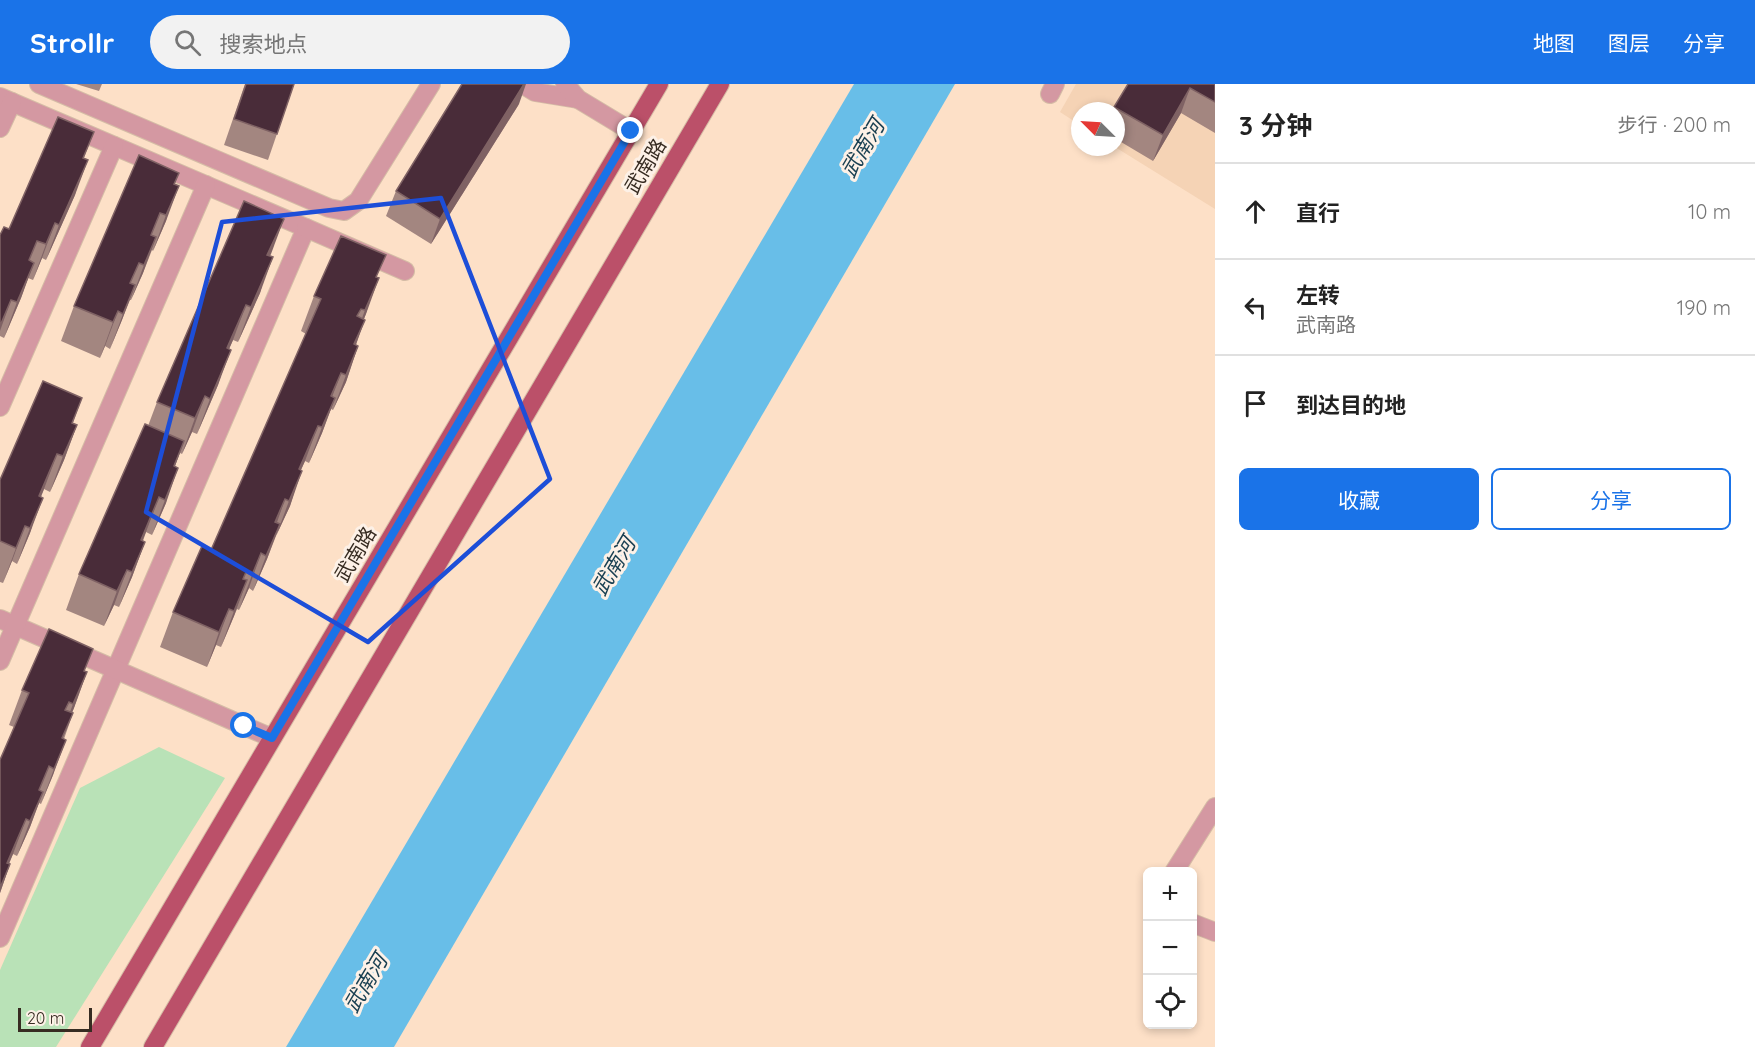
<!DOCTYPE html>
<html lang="zh">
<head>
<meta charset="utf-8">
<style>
  body { margin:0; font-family:Quicksand,"Noto Sans SC",sans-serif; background:#f2f2f2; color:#222 }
  .controls { position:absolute; right:18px; bottom:18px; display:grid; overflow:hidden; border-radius:9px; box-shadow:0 3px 9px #0003 }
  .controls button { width:54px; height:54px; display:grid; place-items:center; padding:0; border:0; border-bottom:2px solid #e0e0e0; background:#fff; color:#222; font:30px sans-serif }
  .compass { position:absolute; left:1071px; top:18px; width:54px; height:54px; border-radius:50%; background:#fff; box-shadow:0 3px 9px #0003; rotate:294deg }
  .scale { position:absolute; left:18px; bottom:15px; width:74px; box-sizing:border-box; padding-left:6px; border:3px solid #372c22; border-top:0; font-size:16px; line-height:21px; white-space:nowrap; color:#372c22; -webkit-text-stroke:4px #fdf1e7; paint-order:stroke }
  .stop { position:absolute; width:18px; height:18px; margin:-14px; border:4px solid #1a73e8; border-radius:50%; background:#fff }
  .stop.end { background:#1a73e8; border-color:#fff; box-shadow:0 2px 6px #0008 }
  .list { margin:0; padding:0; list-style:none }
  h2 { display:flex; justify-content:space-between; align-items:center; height:78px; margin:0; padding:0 24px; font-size:26px }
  h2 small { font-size:20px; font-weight:400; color:#767676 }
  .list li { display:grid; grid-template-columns:39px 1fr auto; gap:18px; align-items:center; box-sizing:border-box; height:96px; padding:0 24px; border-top:2px solid #e0e0e0 }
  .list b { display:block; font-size:22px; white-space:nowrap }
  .list p { margin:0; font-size:20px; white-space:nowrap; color:#767676 }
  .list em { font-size:20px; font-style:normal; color:#767676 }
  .actions { display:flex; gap:12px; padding:18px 24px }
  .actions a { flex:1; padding:14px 0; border:2px solid #1a73e8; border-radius:9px; text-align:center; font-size:21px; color:#1a73e8 }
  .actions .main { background:#1a73e8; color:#fff }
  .icon { flex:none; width:33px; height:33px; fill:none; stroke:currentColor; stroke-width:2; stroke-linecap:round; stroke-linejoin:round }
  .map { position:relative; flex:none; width:1215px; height:963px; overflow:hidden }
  header { display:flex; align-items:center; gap:36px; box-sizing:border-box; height:84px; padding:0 30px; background:#1a73e8; color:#fff }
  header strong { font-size:28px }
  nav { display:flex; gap:33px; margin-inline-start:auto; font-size:21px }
  .search { width:420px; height:54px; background:#f2f2f2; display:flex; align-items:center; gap:15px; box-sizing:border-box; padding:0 21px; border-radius:33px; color:#767676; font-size:22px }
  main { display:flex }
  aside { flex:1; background:#fff }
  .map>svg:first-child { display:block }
</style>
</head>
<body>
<header>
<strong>Strollr</strong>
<div class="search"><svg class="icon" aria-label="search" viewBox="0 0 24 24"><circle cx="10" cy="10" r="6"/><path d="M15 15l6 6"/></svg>搜索地点</div>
<nav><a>地图</a><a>图层</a><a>分享</a></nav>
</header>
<main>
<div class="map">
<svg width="1215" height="963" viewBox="0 0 1215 963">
  <rect width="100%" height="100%" fill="#fde0c7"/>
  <!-- built -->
  <polygon fill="#f5d3b5" points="1076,0 1215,0 1215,125 1115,63 1116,27 1080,27 1080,41 1060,28"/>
  <!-- green -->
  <polygon fill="#b9e2b7" points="159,663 225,694 56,963 0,963 0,886 80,704"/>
  <!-- water -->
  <polygon fill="#68bee8" points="854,0 955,0 394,963 286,963"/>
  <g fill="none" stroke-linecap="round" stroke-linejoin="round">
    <!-- minor casing -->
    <g stroke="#d5bca6" stroke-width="20">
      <g id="minor">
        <polyline points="39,0 329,124 344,127 358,117 431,0"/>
        <polyline points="522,0 535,8 578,15"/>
        <polyline points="565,0 578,15 631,47"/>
        <polyline points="1050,10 1055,0"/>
        <polyline points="0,13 306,144 0,854"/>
        <polyline points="0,44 12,18"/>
        <polyline points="306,144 405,187"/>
        <polyline points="0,323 114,62"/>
        <polyline points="0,535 272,654"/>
        <polyline points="0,577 206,101"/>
        <polyline points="1174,788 1215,723"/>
        <polyline points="1192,839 1215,848"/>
      </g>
    </g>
    <!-- major casing -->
    <g stroke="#d5bca6" stroke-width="20">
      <g id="major">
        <polyline points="90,963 659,0"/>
        <polyline points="153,963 720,0"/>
      </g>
    </g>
    <!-- minor -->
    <use href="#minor" stroke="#d498a2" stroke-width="18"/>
    <!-- major -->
    <use href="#major" stroke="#bb5069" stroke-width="18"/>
  </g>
  <!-- wall -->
  <g fill="#a38680">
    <polygon points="76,0 102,0 99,7"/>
    <polygon points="245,0 294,0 268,76 224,61"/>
    <polygon points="1128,0 1215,0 1215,49 1181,29 1153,77 1116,55 1116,27 1113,27"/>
    <polygon points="519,20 431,160 386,132 396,107"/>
    <polygon points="94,48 84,74 75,111 46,176 42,174 33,196 28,194 21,214 4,254 0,252 0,151 9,145"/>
    <polygon points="179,89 175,100 166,137 153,167 152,166 143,189 131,216 130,216 110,265 105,262 100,274 61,257 74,222"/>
    <polygon points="270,172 260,209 238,258 233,256 229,265 218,301 197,350 192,348 182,370 180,369 175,382 166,419 152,451 146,448 143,457 145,458 132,493 119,523 114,521 104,542 66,526 79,490 148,342 157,318"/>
    <polygon points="377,194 356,261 358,262 346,298 333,326 331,325 322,349 309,379 305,377 301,386 290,422 276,452 267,475 253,507 249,504 239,526 237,525 221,563 216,561 207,583 160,563 173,528 211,466 306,250 301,247 314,212"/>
    <polygon points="82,314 73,339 77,341 64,376 50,408 44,405 41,413 30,449 17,480 12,477 3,499 0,498 0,396"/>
    <polygon points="85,587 87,588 72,629 73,629 64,655 53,691 41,720 39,719 30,743 17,772 13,770 9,780 10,780 0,809 0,676 14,643 9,641 22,606"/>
  </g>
  <!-- shaded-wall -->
  <g fill="#7f6264">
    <polygon points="524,0 526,0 519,20 431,160 440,135"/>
    <polygon points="1190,4 1181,29 1153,77 1163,51"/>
    <polygon points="88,76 75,111 46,176 59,141"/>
    <polygon points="179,102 166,137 153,167 166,131"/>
    <polygon points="284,135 271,170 254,206 267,171"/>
    <polygon points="55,139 42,174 33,196 46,160"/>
    <polygon points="156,153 143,189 131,216 144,181"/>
    <polygon points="273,173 260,209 238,258 251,223"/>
    <polygon points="34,179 21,214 4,254 17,218"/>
    <polygon points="379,194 366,230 352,262 365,226"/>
    <polygon points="135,201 122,236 110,265 123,230"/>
    <polygon points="11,216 0,247 0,242"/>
    <polygon points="246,221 233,256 214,299 227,264"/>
    <polygon points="118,227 105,262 100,274 113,238"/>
    <polygon points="365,236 352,271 354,260"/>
    <polygon points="358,262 346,298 333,326 346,291"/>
    <polygon points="231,266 218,301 197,350 210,315"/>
    <polygon points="341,289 328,324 331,312"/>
    <polygon points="205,312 192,348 182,370 195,334"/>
    <polygon points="335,314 322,349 309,379 322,343"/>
    <polygon points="77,341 64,376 50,408 63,372"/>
    <polygon points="318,342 305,377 287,416 299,385"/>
    <polygon points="184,357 171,393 161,417 174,382"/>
    <polygon points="57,370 44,405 26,448 39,412"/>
    <polygon points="178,384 166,419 152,451 165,416"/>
    <polygon points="302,387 290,422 276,452 289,417"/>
    <polygon points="159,413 146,448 128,491 141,456"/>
    <polygon points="43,414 30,449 17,480 30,444"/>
    <polygon points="285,415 273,450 262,473 275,438"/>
    <polygon points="280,440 267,475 253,507 266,472"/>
    <polygon points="25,442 12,477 3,499 16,464"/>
    <polygon points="145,458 132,493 119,523 132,488"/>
    <polygon points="261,469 249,504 239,526 252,491"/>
    <polygon points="127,486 114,521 104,542 117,507"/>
    <polygon points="247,496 234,532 221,563 234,527"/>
    <polygon points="229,525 216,561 207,583 219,548"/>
    <polygon points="87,588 74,624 60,655 73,620"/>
    <polygon points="66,656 53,691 41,720 54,685"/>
    <polygon points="43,708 30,743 17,772 30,737"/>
    <polygon points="26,735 13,770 0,800 7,779"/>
    <polygon points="10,780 0,809 0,804"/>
  </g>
  <!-- building -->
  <g fill="#492c39" stroke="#7f6264" stroke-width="1.5">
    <polygon points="246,0 294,0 277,50 234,35"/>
    <polygon points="462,0 524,0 440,135 396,107"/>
    <polygon points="1128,0 1215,0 1215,18 1190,4 1163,51 1114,23"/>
    <polygon points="58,33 94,48 83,74 88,76 59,141 55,139 46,160 37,157 29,176 34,179 17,218 11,216 0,242 0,151 4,143 9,145"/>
    <polygon points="139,71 179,89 174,100 179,102 166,131 160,129 151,151 156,153 144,181 139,179 130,199 135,201 123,230 118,227 113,238 74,222"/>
    <polygon points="244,117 284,135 267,171 273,173 251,223 246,221 227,264 231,266 210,315 205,312 195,334 157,318"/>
    <polygon points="341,152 386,171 376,193 379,194 365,226 361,225 357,232 365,236 354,260 358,262 346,291 341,289 331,312 335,314 322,343 318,342 299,385 302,387 289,417 285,415 275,438 280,440 266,472 261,469 252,491 246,488 243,495 247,496 234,527 229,525 219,548 173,528 202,462 211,466 321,215 314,212"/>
    <polygon points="43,297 82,314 72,339 77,341 63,372 57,370 39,412 43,414 30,444 25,442 16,464 0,457 0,396"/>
    <polygon points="145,340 184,357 174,382 178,384 165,416 159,413 141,456 145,458 132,488 127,486 117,507 79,490"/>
    <polygon points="49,545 93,565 84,587 87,588 73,620 69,618 65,626 73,629 62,654 66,656 54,685 49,682 39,706 43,708 30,737 26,735 7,779 10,780 0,804 0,676 29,609 22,606"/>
  </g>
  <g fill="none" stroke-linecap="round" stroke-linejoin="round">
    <!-- route -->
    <polyline stroke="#1a73e8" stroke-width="8" points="244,642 272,654 631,47"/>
  </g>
  <!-- marked area -->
  <path fill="none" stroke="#1d4ed8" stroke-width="4.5" stroke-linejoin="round" d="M441,114L550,395L368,558L146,428L222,138Z"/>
  <g text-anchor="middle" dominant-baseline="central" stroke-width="6" stroke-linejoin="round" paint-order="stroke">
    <!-- street labels -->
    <g font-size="20" fill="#372c22" stroke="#fdf1e7">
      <text transform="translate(645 82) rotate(-59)">武南路</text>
      <text transform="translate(355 470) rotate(-59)">武南路</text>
    </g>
    <!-- water labels -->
    <g font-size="21" font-style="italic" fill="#1a4052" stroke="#fdf1e7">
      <text transform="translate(862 64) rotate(-59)">武南河</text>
      <text transform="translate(613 482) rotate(-59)">武南河</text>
      <text transform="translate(365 899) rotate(-59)">武南河</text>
    </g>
  </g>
</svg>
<div class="controls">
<button>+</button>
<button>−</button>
<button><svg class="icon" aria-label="locate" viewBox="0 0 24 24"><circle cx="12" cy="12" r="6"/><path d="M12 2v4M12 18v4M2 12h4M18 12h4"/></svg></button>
</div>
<svg class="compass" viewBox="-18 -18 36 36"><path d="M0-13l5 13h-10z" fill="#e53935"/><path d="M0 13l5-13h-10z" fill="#767676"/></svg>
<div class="scale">20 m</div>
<div class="stop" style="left:244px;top:642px"></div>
<div class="stop end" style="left:631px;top:47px"></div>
</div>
<aside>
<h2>3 分钟<small>步行 · 200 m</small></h2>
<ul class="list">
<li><svg class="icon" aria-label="ahead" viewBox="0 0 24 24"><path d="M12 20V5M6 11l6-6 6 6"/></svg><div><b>直行</b></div><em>10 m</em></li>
<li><svg class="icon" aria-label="left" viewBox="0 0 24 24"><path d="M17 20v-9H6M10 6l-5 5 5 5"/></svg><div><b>左转</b><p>武南路</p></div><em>190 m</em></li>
<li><svg class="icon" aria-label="arrive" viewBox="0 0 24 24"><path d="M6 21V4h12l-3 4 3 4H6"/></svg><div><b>到达目的地</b></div></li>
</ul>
<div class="actions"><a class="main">收藏</a><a>分享</a></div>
</aside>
</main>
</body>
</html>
